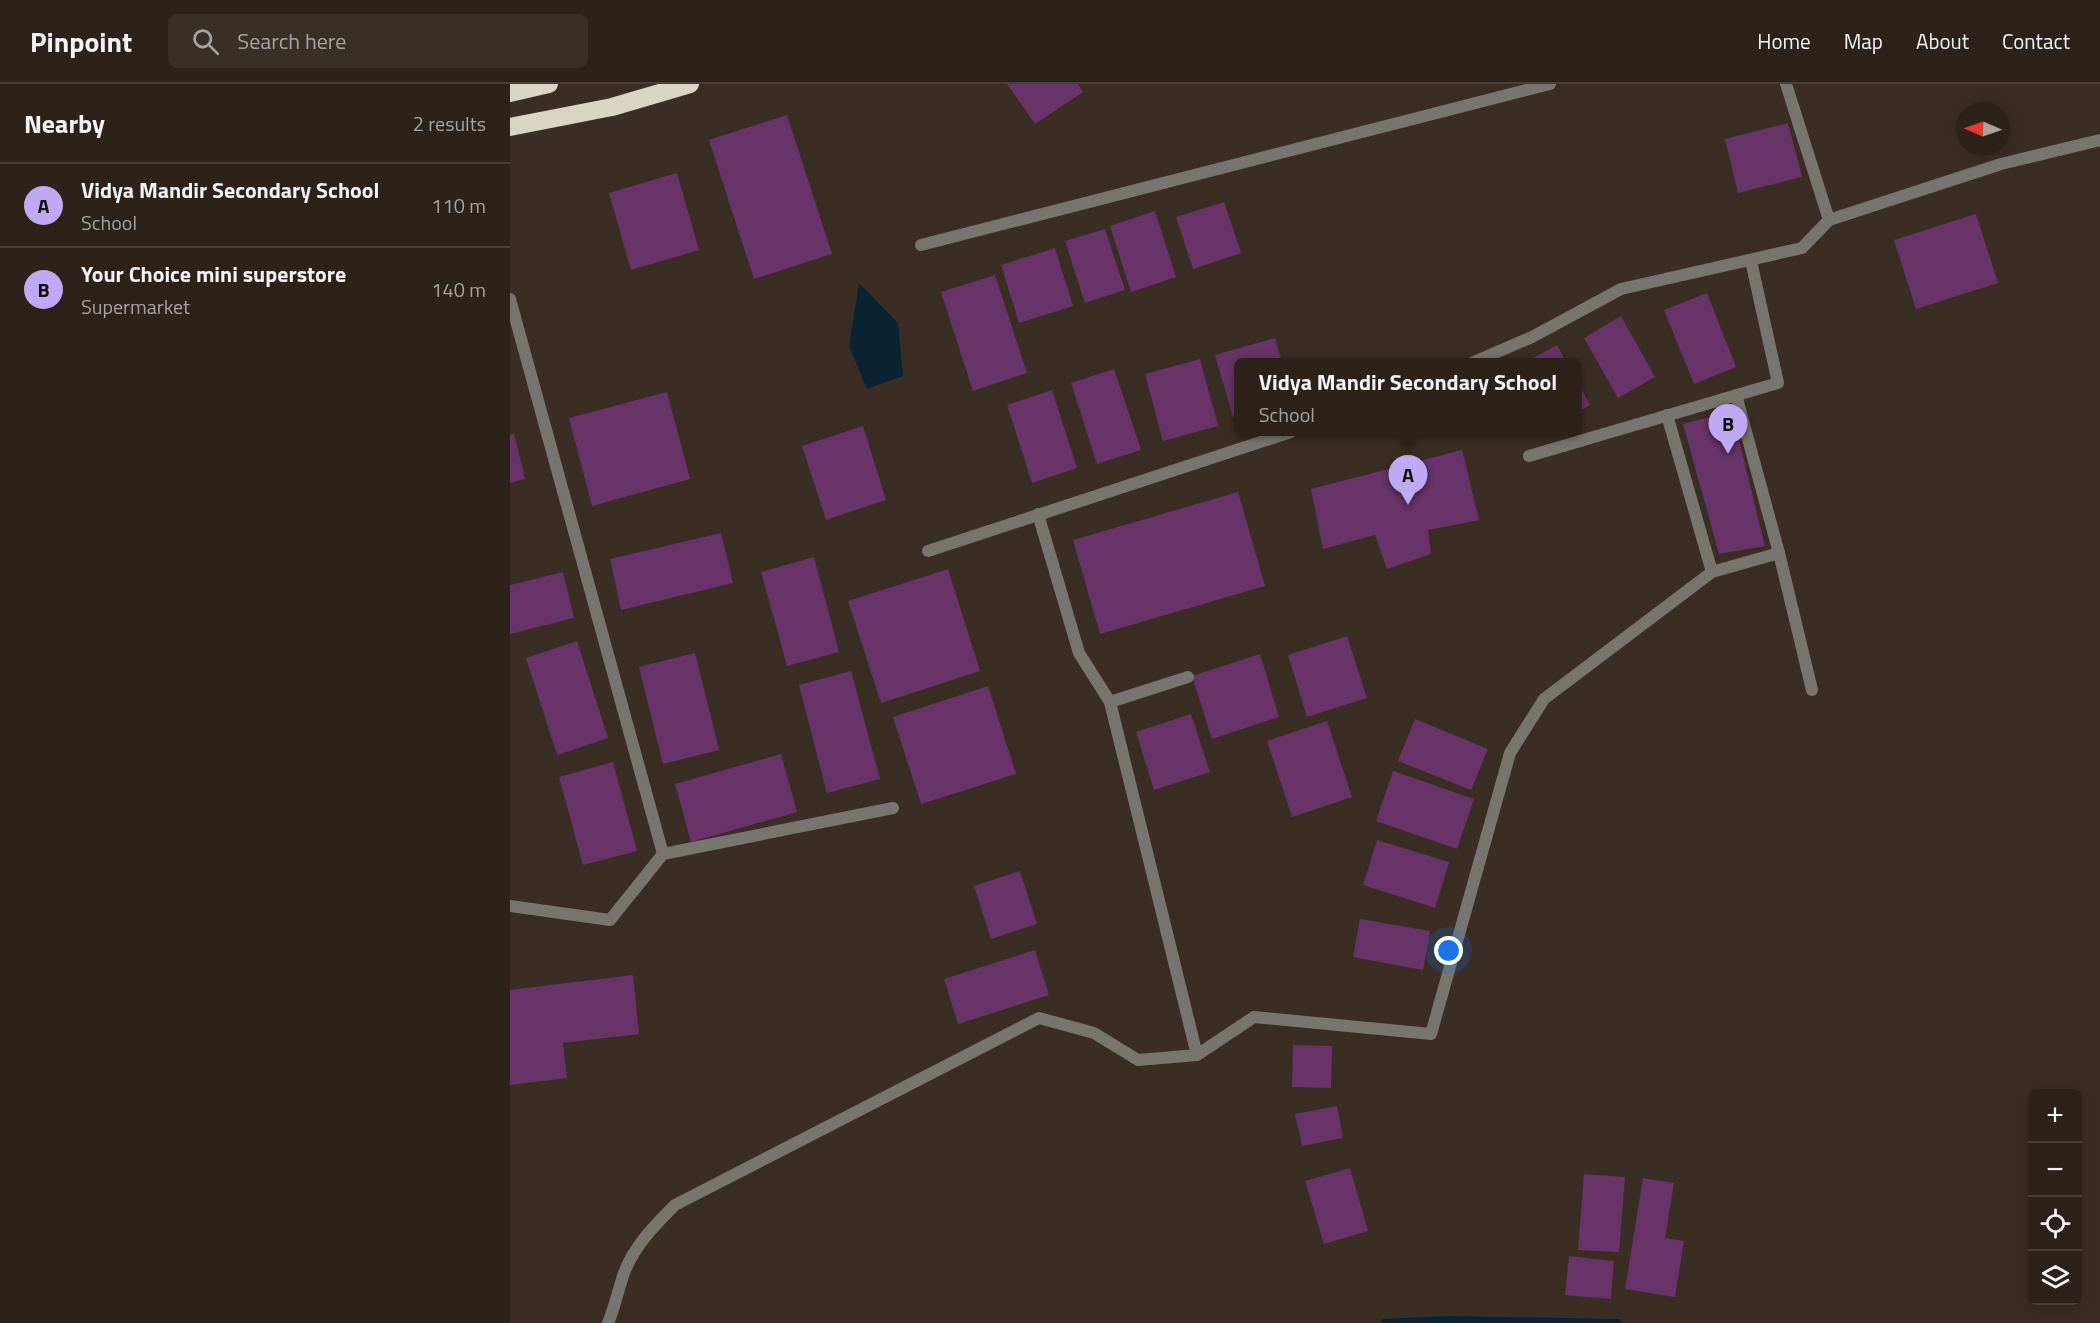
<!DOCTYPE html>
<html lang="en">
<head>
<meta charset="utf-8">
<style>
  body { margin:0; font-family:"Titillium Web",sans-serif; background:#382f27; color:#f1f3f6 }
  .controls { position:absolute; right:18px; bottom:18px; display:grid; overflow:hidden; border-radius:9px; box-shadow:0 3px 15px #0003 }
  .controls button { width:54px; height:54px; display:grid; place-items:center; padding:0; border:0; border-bottom:2px solid #483f39; background:#2c221a; color:#f1f3f6; font:30px sans-serif }
  .compass { position:absolute; left:1446px; top:18px; width:54px; height:54px; border-radius:50%; background:#2c221a; box-shadow:0 3px 15px #0003; rotate:272deg }
  .you { position:absolute; left:939px; top:867px; width:21px; height:21px; margin:-15px; border:4px solid #fff; border-radius:50%; background:#1a73e8; box-shadow:0 0 0 9px #1a73e833 }
  .badge { display:grid; place-items:center; width:39px; height:39px; border-radius:50%; background:#bfa8f4; color:#111; font-size:20px; font-weight:700 }
  .pin { position:absolute; translate:-50% -50px; filter:drop-shadow(0 2px 3px #0008) }
  .pin::after { content:''; position:absolute; top:32px; width:21px; height:18px; background:inherit; clip-path:polygon(0 0,100% 0,50% 100%) }
  .popup { position:absolute; left:724px; top:274px; width:348px; height:78px; box-sizing:border-box; display:grid; place-content:center; border-radius:9px; background:#2c221a; filter:drop-shadow(0 2px 4px #0005); font-size:20px; white-space:nowrap; color:#a6a4a2 }
  .popup b { font-size:22px; color:#f1f3f6 }
  .popup::after { content:''; position:absolute; left:50%; top:100%; margin-left:-12px; border:12px solid transparent; border-top-color:#2c221a }
  .list { margin:0; padding:0; list-style:none }
  h2 { display:flex; justify-content:space-between; align-items:center; height:78px; margin:0; padding:0 24px; font-size:26px }
  h2 small { font-size:20px; font-weight:400; color:#a6a4a2 }
  .list li { display:grid; grid-template-columns:39px 1fr auto; gap:18px; align-items:center; box-sizing:border-box; height:84px; padding:0 24px; border-top:2px solid #483f39 }
  .list b { display:block; font-size:22px; white-space:nowrap }
  .list p { margin:0; font-size:20px; white-space:nowrap; color:#a6a4a2 }
  .list em { font-size:20px; font-style:normal; color:#a6a4a2 }
  .icon { flex:none; width:33px; height:33px; fill:none; stroke:currentColor; stroke-width:2; stroke-linecap:round; stroke-linejoin:round }
  .map { position:relative; flex:none; width:1590px; height:1239px; overflow:hidden }
  header { display:flex; align-items:center; gap:36px; box-sizing:border-box; height:84px; padding:0 30px; background:#2c221a; border-bottom:2px solid #483f39 }
  header strong { font-size:28px }
  nav { display:flex; gap:33px; margin-inline-start:auto; font-size:21px }
  .search { width:420px; height:54px; background:#382f27; display:flex; align-items:center; gap:15px; box-sizing:border-box; padding:0 21px; border-radius:9px; color:#a6a4a2; font-size:22px }
  main { display:flex }
  aside { flex:1; background:#2c221a }
  .map>svg:first-child { display:block }
</style>
</head>
<body>
<header>
<strong>Pinpoint</strong>
<div class="search"><svg class="icon" aria-label="search" viewBox="0 0 24 24"><circle cx="10" cy="10" r="6"/><path d="M15 15l6 6"/></svg>Search here</div>
<nav><a>Home</a><a>Map</a><a>About</a><a>Contact</a></nav>
</header>
<main>
<aside>
<h2>Nearby<small>2 results</small></h2>
<ul class="list">
<li><span class="badge">A</span><div><b>Vidya Mandir Secondary School</b><p>School</p></div><em>110 m</em></li>
<li><span class="badge">B</span><div><b>Your Choice mini superstore</b><p>Supermarket</p></div><em>140 m</em></li>
</ul>
</aside>
<div class="map">
<svg width="1590" height="1239" viewBox="0 0 1590 1239">
  <rect width="100%" height="100%" fill="#3a2d23"/>
  <!-- water -->
  <polygon fill="#092332" points="349,199 388,239 393,292 357,305 339,262"/>
  <g fill="none" stroke-linecap="round" stroke-linejoin="round">
    <!-- stream -->
    <polyline stroke="#092332" stroke-width="8" points="875,1239 938,1236 1107,1239"/>
  </g>
  <!-- building -->
  <g fill="#683368">
    <polygon points="497,0 568,0 573,8 525,40"/>
    <polygon points="277,31 322,170 244,195 199,56"/>
    <polygon points="1278,39 1292,93 1228,109 1215,55"/>
    <polygon points="167,89 189,166 121,186 99,109"/>
    <polygon points="714,118 731,169 683,185 666,133"/>
    <polygon points="645,127 666,193 621,208 600,142"/>
    <polygon points="1466,130 1488,199 1406,225 1384,156"/>
    <polygon points="595,145 615,206 575,219 555,157"/>
    <polygon points="545,164 563,222 509,239 491,181"/>
    <polygon points="485,191 517,289 463,307 431,208"/>
    <polygon points="1197,209 1226,283 1184,300 1154,226"/>
    <polygon points="1111,232 1145,293 1108,314 1074,254"/>
    <polygon points="765,254 772,278 728,278 728,331 723,333 705,271"/>
    <polygon points="1047,261 1056,278 1016,278"/>
    <polygon points="690,275 708,342 653,357 635,290"/>
    <polygon points="604,285 631,366 587,380 561,299"/>
    <polygon points="1068,299 1080,321 1068,328"/>
    <polygon points="542,306 567,384 522,399 497,321"/>
    <polygon points="157,308 180,395 82,422 59,334"/>
    <polygon points="1222,327 1255,462 1209,470 1173,340"/>
    <polygon points="353,342 376,416 316,436 292,362"/>
    <polygon points="4,350 15,395 0,399 0,351"/>
    <polygon points="952,366 969,436 918,446 921,470 877,485 865,451 813,465 801,405"/>
    <polygon points="728,408 755,502 590,550 563,456"/>
    <polygon points="211,449 223,499 111,526 100,475"/>
    <polygon points="304,473 329,568 277,582 251,488"/>
    <polygon points="438,485 470,587 371,619 338,517"/>
    <polygon points="53,488 64,534 0,550 0,501"/>
    <polygon points="837,552 857,614 797,633 778,571"/>
    <polygon points="67,557 98,654 47,671 16,574"/>
    <polygon points="185,569 209,666 153,680 129,583"/>
    <polygon points="750,570 769,633 702,655 682,592"/>
    <polygon points="341,587 370,695 317,709 289,601"/>
    <polygon points="478,602 506,690 411,720 383,633"/>
    <polygon points="681,630 700,688 644,706 626,648"/>
    <polygon points="905,635 978,665 961,706 888,677"/>
    <polygon points="817,637 842,713 782,733 757,657"/>
    <polygon points="271,670 287,728 181,758 165,700"/>
    <polygon points="103,678 127,767 73,781 49,693"/>
    <polygon points="883,687 964,715 947,765 866,737"/>
    <polygon points="867,756 939,778 925,824 853,801"/>
    <polygon points="510,787 527,840 481,855 464,802"/>
    <polygon points="850,835 920,847 913,886 843,873"/>
    <polygon points="525,866 539,911 448,940 434,895"/>
    <polygon points="123,891 129,950 53,959 57,994 0,1001 0,906"/>
    <polygon points="783,961 822,962 821,1004 782,1003"/>
    <polygon points="827,1022 833,1054 792,1062 785,1030"/>
    <polygon points="840,1084 858,1147 814,1160 795,1097"/>
    <polygon points="1074,1090 1115,1093 1109,1168 1068,1166"/>
    <polygon points="1133,1094 1164,1099 1155,1154 1174,1157 1165,1213 1115,1205"/>
    <polygon points="1059,1172 1104,1177 1101,1215 1055,1211"/>
  </g>
  <g fill="none" stroke-linecap="round" stroke-linejoin="round">
    <!-- street -->
    <g stroke="#77756e" stroke-width="12">
      <polyline points="1319,136 1491,80 1590,56"/>
      <polyline points="411,161 1040,0"/>
      <polyline points="0,215 153,770"/>
      <polyline points="964,278 1022,253 1111,205 1292,164 1319,136 1276,0"/>
      <polyline points="1157,331 1202,488 1269,469 1226,311"/>
      <polyline points="1019,372 1268,299 1241,177"/>
      <polyline points="528,430 569,569 600,618 687,971"/>
      <polyline points="418,467 781,348"/>
      <polyline points="1269,469 1302,606"/>
      <polyline points="600,618 678,593"/>
      <polyline points="0,822 100,836 153,770 383,724"/>
      <path d="M98,1239C105,1223 108,1206 114,1189C124,1162 145,1141 165,1121L529,934L584,949L628,976L687,971L744,933L921,950L1000,669L1034,615L1202,488"/>
    </g>
    <!-- highway -->
    <g stroke="#dad5c3" stroke-width="18">
      <polyline points="0,9 39,0"/>
      <polyline points="0,43 102,23 180,0"/>
    </g>
  </g>
</svg>
<div class="controls">
<button>+</button>
<button>−</button>
<button><svg class="icon" aria-label="locate" viewBox="0 0 24 24"><circle cx="12" cy="12" r="6"/><path d="M12 2v4M12 18v4M2 12h4M18 12h4"/></svg></button>
<button><svg class="icon" aria-label="layers" viewBox="0 0 24 24"><path d="M12 4l9 5-9 5-9-5zM3 14l9 5 9-5"/></svg></button>
</div>
<svg class="compass" viewBox="-18 -18 36 36"><path d="M0-13l5 13h-10z" fill="#e53935"/><path d="M0 13l5-13h-10z" fill="#a6a4a2"/></svg>
<div class="you"></div>
<div class="pin badge" style="left:898px;top:421px">A</div>
<div class="popup"><b>Vidya Mandir Secondary School</b>School</div>
<div class="pin badge" style="left:1218px;top:370px">B</div>
</div>
</main>
</body>
</html>
